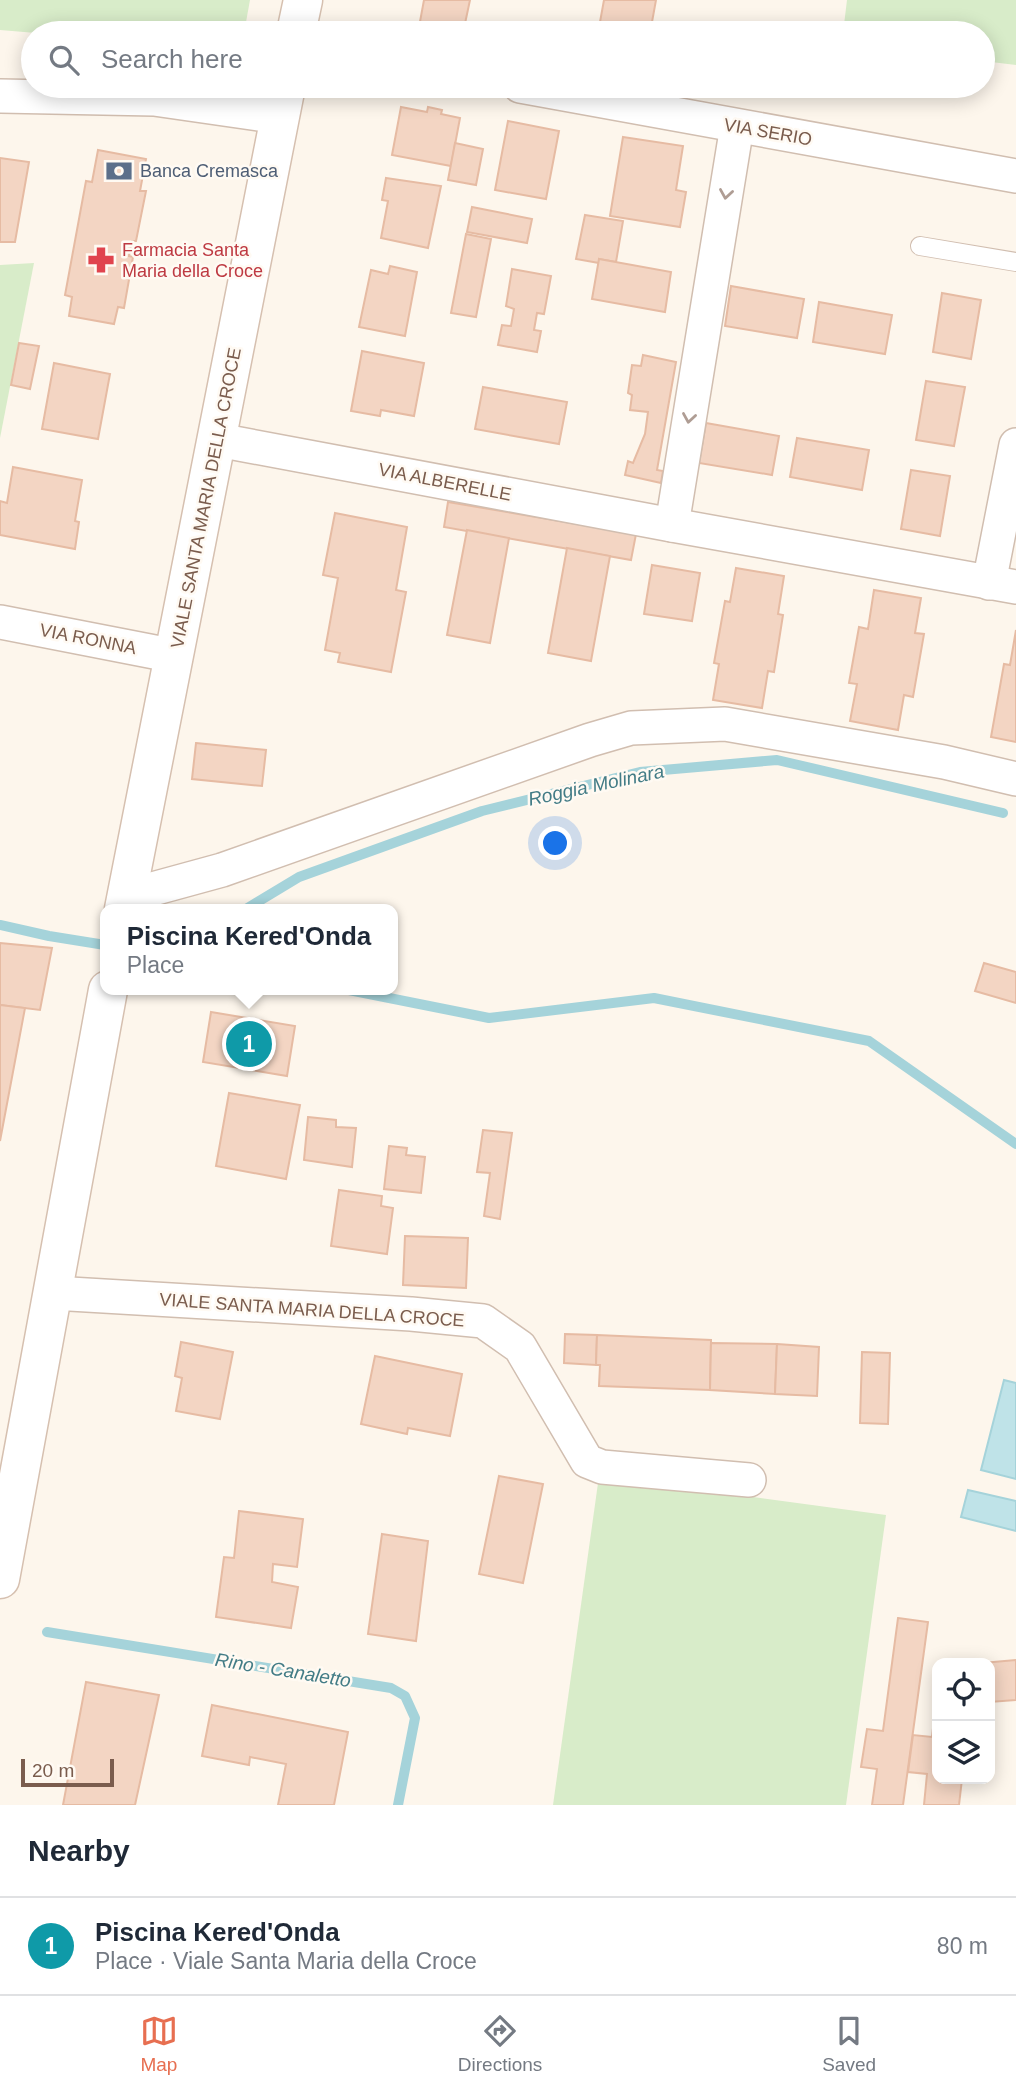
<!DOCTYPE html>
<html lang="en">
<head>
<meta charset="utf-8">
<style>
  body { margin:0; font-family:Helvetica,sans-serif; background:#f6f6f7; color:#1f2937 }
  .controls { position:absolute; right:21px; bottom:21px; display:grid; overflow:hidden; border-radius:14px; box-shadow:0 4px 18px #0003 }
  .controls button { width:63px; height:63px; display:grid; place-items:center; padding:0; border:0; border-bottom:2px solid #e0e1e3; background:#fff; color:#1f2937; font:35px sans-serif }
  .scale { position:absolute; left:21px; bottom:18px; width:93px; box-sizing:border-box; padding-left:7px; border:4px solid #7a5c4d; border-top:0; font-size:19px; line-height:24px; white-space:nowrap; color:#7a5c4d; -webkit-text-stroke:5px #fffaf3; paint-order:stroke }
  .you { position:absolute; left:556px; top:844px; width:24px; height:24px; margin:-18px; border:5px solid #fff; border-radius:50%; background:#1a73e8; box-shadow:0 0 0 10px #1a73e833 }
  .badge { display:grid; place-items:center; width:46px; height:46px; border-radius:50%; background:#e76f51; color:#fff; font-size:23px; font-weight:700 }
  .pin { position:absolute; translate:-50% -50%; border:4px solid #fff; box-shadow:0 2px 7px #0006 }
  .popup { position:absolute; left:100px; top:904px; width:298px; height:91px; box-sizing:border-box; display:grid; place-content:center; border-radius:14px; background:#fff; filter:drop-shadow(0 2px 5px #0005); font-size:23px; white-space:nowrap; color:#747a83 }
  .popup b { font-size:26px; color:#1f2937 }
  .popup::after { content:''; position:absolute; left:50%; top:100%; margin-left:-14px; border:14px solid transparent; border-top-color:#fff }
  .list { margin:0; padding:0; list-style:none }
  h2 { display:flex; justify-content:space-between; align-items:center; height:91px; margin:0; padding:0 28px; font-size:30px }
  h2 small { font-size:23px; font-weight:400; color:#747a83 }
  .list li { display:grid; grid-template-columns:46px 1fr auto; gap:21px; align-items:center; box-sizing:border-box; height:98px; padding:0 28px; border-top:2px solid #e0e1e3 }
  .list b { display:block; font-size:26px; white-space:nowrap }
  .list p { margin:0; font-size:23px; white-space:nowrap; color:#747a83 }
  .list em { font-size:23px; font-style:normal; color:#747a83 }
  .icon { flex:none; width:38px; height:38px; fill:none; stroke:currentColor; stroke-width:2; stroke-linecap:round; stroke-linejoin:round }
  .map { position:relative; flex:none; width:1016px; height:1805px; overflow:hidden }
  .search { position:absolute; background:#fff; box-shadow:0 4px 18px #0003; left:21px; right:21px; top:21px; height:77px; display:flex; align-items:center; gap:18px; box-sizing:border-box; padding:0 24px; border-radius:38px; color:#747a83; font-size:26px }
  .sheet { height:189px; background:#fff }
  nav { display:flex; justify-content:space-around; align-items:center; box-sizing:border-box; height:98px; border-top:2px solid #e0e1e3; background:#fff; font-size:19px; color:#747a83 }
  nav a { display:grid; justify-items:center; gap:4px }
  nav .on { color:#e76f51 }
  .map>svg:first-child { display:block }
</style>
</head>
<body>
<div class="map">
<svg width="1016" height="1805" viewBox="0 0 1016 1805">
  <rect width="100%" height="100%" fill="#fdf6ec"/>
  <!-- green -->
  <g fill="#d8ecc9">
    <polygon points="0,0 250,0 244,33 36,33 0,30"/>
    <polygon points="847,0 1016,0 1016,65 983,61 983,33 843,33"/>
    <polygon points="34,263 0,438 0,265"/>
    <polygon points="599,1476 886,1515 846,1805 553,1805"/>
  </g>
  <!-- water -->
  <g fill="#bfe3e8" stroke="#a5d3da" stroke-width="2">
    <polygon points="1004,1380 1016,1383 1016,1479 981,1470"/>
    <polygon points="968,1490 1016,1501 1016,1531 961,1517"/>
  </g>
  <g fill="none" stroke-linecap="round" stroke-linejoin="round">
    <!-- stream -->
    <g stroke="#a5d3da" stroke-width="10">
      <polyline points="246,909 299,877 482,811 640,772 777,760 1003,813"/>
      <polyline points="0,925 49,936 105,945"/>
      <polyline points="349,990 489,1018 654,998 869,1041 1016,1144"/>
      <polyline points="47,1632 391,1688 405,1696 415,1718 398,1805"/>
    </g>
  </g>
  <!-- building -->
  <g fill="#f3d5c3" stroke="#e6bba3" stroke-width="2">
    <polygon points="424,0 470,0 463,33 422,33 423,28 419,27"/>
    <polygon points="604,0 656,0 650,33 598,33"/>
    <polygon points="401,107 427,112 428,107 442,110 441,114 460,118 451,166 392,155"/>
    <polygon points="508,121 559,131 546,199 495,190"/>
    <polygon points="623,137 683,146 676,190 686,192 680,227 610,216"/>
    <polygon points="455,143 483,149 476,185 448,180"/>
    <polygon points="98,150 146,159 140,191 146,191 136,241 132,241 129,256 133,257 124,308 118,307 114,324 69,316 72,297 65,295 86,181 92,182"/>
    <polygon points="0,158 29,162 15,242 0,242"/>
    <polygon points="386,178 441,186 428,248 381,238 388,201 382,200"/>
    <polygon points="472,207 532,219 527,243 467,232"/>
    <polygon points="585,215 623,221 616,262 599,259 599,263 576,259"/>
    <polygon points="466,234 491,239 476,317 451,313"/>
    <polygon points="599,259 671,272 665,312 592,299"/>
    <polygon points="390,266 417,272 405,336 359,327 371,270 388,274"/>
    <polygon points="512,269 551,276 544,314 537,313 534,330 541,331 537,352 498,345 502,325 511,326 514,309 506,306"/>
    <polygon points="731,286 804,299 797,338 725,326"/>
    <polygon points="942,293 981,300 971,359 933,352"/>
    <polygon points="819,302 892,315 885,354 813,342"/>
    <polygon points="19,343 39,346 30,389 11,385"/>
    <polygon points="362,351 424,363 414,416 381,410 380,416 351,411"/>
    <polygon points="643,355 676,362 657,470 663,471 661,483 625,475 628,461 633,463 645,434 648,412 630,410 632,395 628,393 632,365 641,366"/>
    <polygon points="54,363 110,374 98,439 42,429"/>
    <polygon points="926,381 965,387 954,446 916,440"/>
    <polygon points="483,387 567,402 559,444 475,429"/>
    <polygon points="706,423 779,436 772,475 699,463"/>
    <polygon points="797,438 869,450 862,490 790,477"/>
    <polygon points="13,467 82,480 75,521 79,522 75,549 0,535 0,501 7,503"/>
    <polygon points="911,470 950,476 940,536 901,529"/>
    <polygon points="448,502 636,534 631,560 444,527"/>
    <polygon points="335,513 407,527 396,590 406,592 391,672 338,662 340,653 325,650 338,578 323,575"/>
    <polygon points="467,530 509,538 490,643 447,635"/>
    <polygon points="567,548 610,556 591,661 548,653"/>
    <polygon points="652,565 700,573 692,621 644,614"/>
    <polygon points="736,568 784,576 778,614 783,615 774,672 768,671 762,708 713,700 719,664 714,663 725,601 730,602"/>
    <polygon points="874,590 921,598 915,633 924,634 913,697 904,695 898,730 850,721 857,684 849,683 859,627 868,629"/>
    <polygon points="1016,630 1016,742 991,737 1004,664 1010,665"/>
    <polygon points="196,743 266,750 262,786 192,779"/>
    <polygon points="0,943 52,948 40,1010 0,1005"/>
    <polygon points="984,963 1016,972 1016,1003 975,991"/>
    <polygon points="0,1005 25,1008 0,1141"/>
    <polygon points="211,1012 295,1026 287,1076 203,1062"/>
    <polygon points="229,1093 300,1105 286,1179 216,1166"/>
    <polygon points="308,1117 336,1120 336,1127 356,1128 352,1167 304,1160"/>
    <polygon points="483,1130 512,1133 500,1219 484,1216 490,1173 477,1172"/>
    <polygon points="389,1146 407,1148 406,1155 425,1157 421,1193 384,1189"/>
    <polygon points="339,1190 382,1196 381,1206 393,1208 387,1254 331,1246"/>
    <polygon points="405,1236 468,1238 466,1288 403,1285"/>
    <polygon points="565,1334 597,1335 596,1365 564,1363"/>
    <polygon points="597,1335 711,1340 710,1390 599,1386 600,1365 596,1365"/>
    <polygon points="181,1342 233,1352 220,1419 176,1411 182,1378 175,1376"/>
    <polygon points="711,1343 777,1344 775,1394 710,1390"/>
    <polygon points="777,1344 819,1347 817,1396 775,1394"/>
    <polygon points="862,1352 890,1353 888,1424 860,1423"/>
    <polygon points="375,1356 462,1374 450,1436 408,1428 407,1434 361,1424"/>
    <polygon points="499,1476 543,1484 523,1583 479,1574"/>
    <polygon points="239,1511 303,1519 297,1567 273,1564 272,1582 298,1587 291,1628 216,1617 224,1557 234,1558"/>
    <polygon points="382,1534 428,1541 416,1641 368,1634"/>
    <polygon points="898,1618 928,1622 903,1805 872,1805 877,1769 861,1767 867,1729 883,1731"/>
    <polygon points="1016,1660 1016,1700 990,1702 990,1663 982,1663"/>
    <polygon points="86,1682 159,1695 135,1805 63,1805"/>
    <polygon points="937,1692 937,1779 962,1779 959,1805 924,1805 927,1774 908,1772 913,1735 932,1737"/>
    <polygon points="212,1705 348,1732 334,1805 278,1805 286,1764 250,1757 249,1765 202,1756"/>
  </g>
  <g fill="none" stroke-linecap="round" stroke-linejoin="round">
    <!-- service casing -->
    <g stroke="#d1beb0" stroke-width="20">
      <polyline id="service" points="920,246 1016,262"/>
    </g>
    <!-- minor casing -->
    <g stroke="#d1beb0" stroke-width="36">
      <g id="minor">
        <polyline points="520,86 1016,176"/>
        <polyline points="0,96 154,99 280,117"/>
        <polyline points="218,440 672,525 1016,587"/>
        <polyline points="672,525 737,126"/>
        <polyline points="989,583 1016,445"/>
        <polyline points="0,622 175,656"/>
        <polyline points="127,896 222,870 590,740 631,728 725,724 944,762 1016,779"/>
        <polyline points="53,1293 411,1314 483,1321 520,1347 587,1461 602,1467 749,1480"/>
      </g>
    </g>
    <!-- secondary casing -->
    <g stroke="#d6c0b0" stroke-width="41">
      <g id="secondary">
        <polyline points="296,33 303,0"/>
        <polyline points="124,909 286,86"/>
        <polyline points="0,1579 108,990"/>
      </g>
    </g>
    <!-- service -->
    <use href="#service" stroke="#fff" stroke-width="18"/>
    <!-- minor -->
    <use href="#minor" stroke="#fff" stroke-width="33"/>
    <!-- secondary -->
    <use href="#secondary" stroke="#fff" stroke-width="38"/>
  </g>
  <!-- one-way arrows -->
  <defs><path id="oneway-chevron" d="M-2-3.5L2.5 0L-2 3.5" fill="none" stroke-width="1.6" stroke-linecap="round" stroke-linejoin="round" transform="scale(1.75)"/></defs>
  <g stroke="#af9d94">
    <use href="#oneway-chevron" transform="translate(726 194) rotate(99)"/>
    <use href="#oneway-chevron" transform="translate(689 418) rotate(99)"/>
  </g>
  <!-- icons -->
  <defs>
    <g id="bank-bare" transform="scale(2.1)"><path d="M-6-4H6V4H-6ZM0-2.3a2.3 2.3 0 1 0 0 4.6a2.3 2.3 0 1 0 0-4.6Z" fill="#5c6f8a" stroke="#fffaf3" stroke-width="2.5" paint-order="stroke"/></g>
    <g id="pharmacy-bare" transform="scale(2.1)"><path d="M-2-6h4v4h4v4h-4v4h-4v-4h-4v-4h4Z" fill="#e0444e" stroke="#fffaf3" stroke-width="2.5" paint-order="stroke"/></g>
  </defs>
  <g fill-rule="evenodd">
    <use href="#bank-bare" x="119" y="171"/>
    <use href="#pharmacy-bare" x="101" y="260"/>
  </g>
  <g text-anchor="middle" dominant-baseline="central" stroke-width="5" stroke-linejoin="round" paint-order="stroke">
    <!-- street labels -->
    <g font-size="18" fill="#7a5c4d" stroke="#fffaf3">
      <text transform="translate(768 132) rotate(10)">VIA SERIO</text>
      <text transform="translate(445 482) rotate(11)">VIA ALBERELLE</text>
      <text transform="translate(206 498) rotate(-79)">VIALE SANTA MARIA DELLA CROCE</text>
      <text transform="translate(88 639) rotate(11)">VIA RONNA</text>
      <text transform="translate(312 1310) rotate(4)">VIALE SANTA MARIA DELLA CROCE</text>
    </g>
    <!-- service labels -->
    <g font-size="18" fill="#4e5e75" stroke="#fffaf3" text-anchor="start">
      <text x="140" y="171">Banca Cremasca</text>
    </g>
    <!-- health labels -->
    <g font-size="18" fill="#be3a42" stroke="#fffaf3" text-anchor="start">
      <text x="122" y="250">Farmacia Santa<tspan x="122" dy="21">Maria della Croce</tspan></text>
    </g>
    <!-- water labels -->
    <g font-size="19" font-style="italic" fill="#437c86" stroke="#fffaf3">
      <text transform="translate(596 785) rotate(-12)">Roggia Molinara</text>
      <text transform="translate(283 1670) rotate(9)">Rino - Canaletto</text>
    </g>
  </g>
</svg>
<div class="controls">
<button><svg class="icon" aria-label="locate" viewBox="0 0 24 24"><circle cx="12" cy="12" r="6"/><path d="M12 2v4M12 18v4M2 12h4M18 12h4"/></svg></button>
<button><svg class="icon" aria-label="layers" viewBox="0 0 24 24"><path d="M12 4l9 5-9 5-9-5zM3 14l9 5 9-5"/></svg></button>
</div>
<div class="scale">20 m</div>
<div class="you"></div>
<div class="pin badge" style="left:249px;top:1044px;background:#0f9aa8">1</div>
<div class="popup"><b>Piscina Kered'Onda</b>Place</div>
<div class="search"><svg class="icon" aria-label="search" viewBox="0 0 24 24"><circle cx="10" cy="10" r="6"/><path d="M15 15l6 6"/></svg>Search here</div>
</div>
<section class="sheet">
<h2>Nearby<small></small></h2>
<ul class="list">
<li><span class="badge" style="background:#0f9aa8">1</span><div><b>Piscina Kered'Onda</b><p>Place · Viale Santa Maria della Croce</p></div><em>80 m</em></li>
</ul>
</section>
<nav>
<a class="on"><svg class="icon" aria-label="map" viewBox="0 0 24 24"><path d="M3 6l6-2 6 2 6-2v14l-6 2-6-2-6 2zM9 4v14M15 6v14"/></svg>Map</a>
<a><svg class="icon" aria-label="directions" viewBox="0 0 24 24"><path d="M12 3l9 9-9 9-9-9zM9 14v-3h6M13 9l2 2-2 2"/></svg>Directions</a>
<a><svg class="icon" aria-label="saved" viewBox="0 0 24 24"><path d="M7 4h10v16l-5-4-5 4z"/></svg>Saved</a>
</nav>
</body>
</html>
